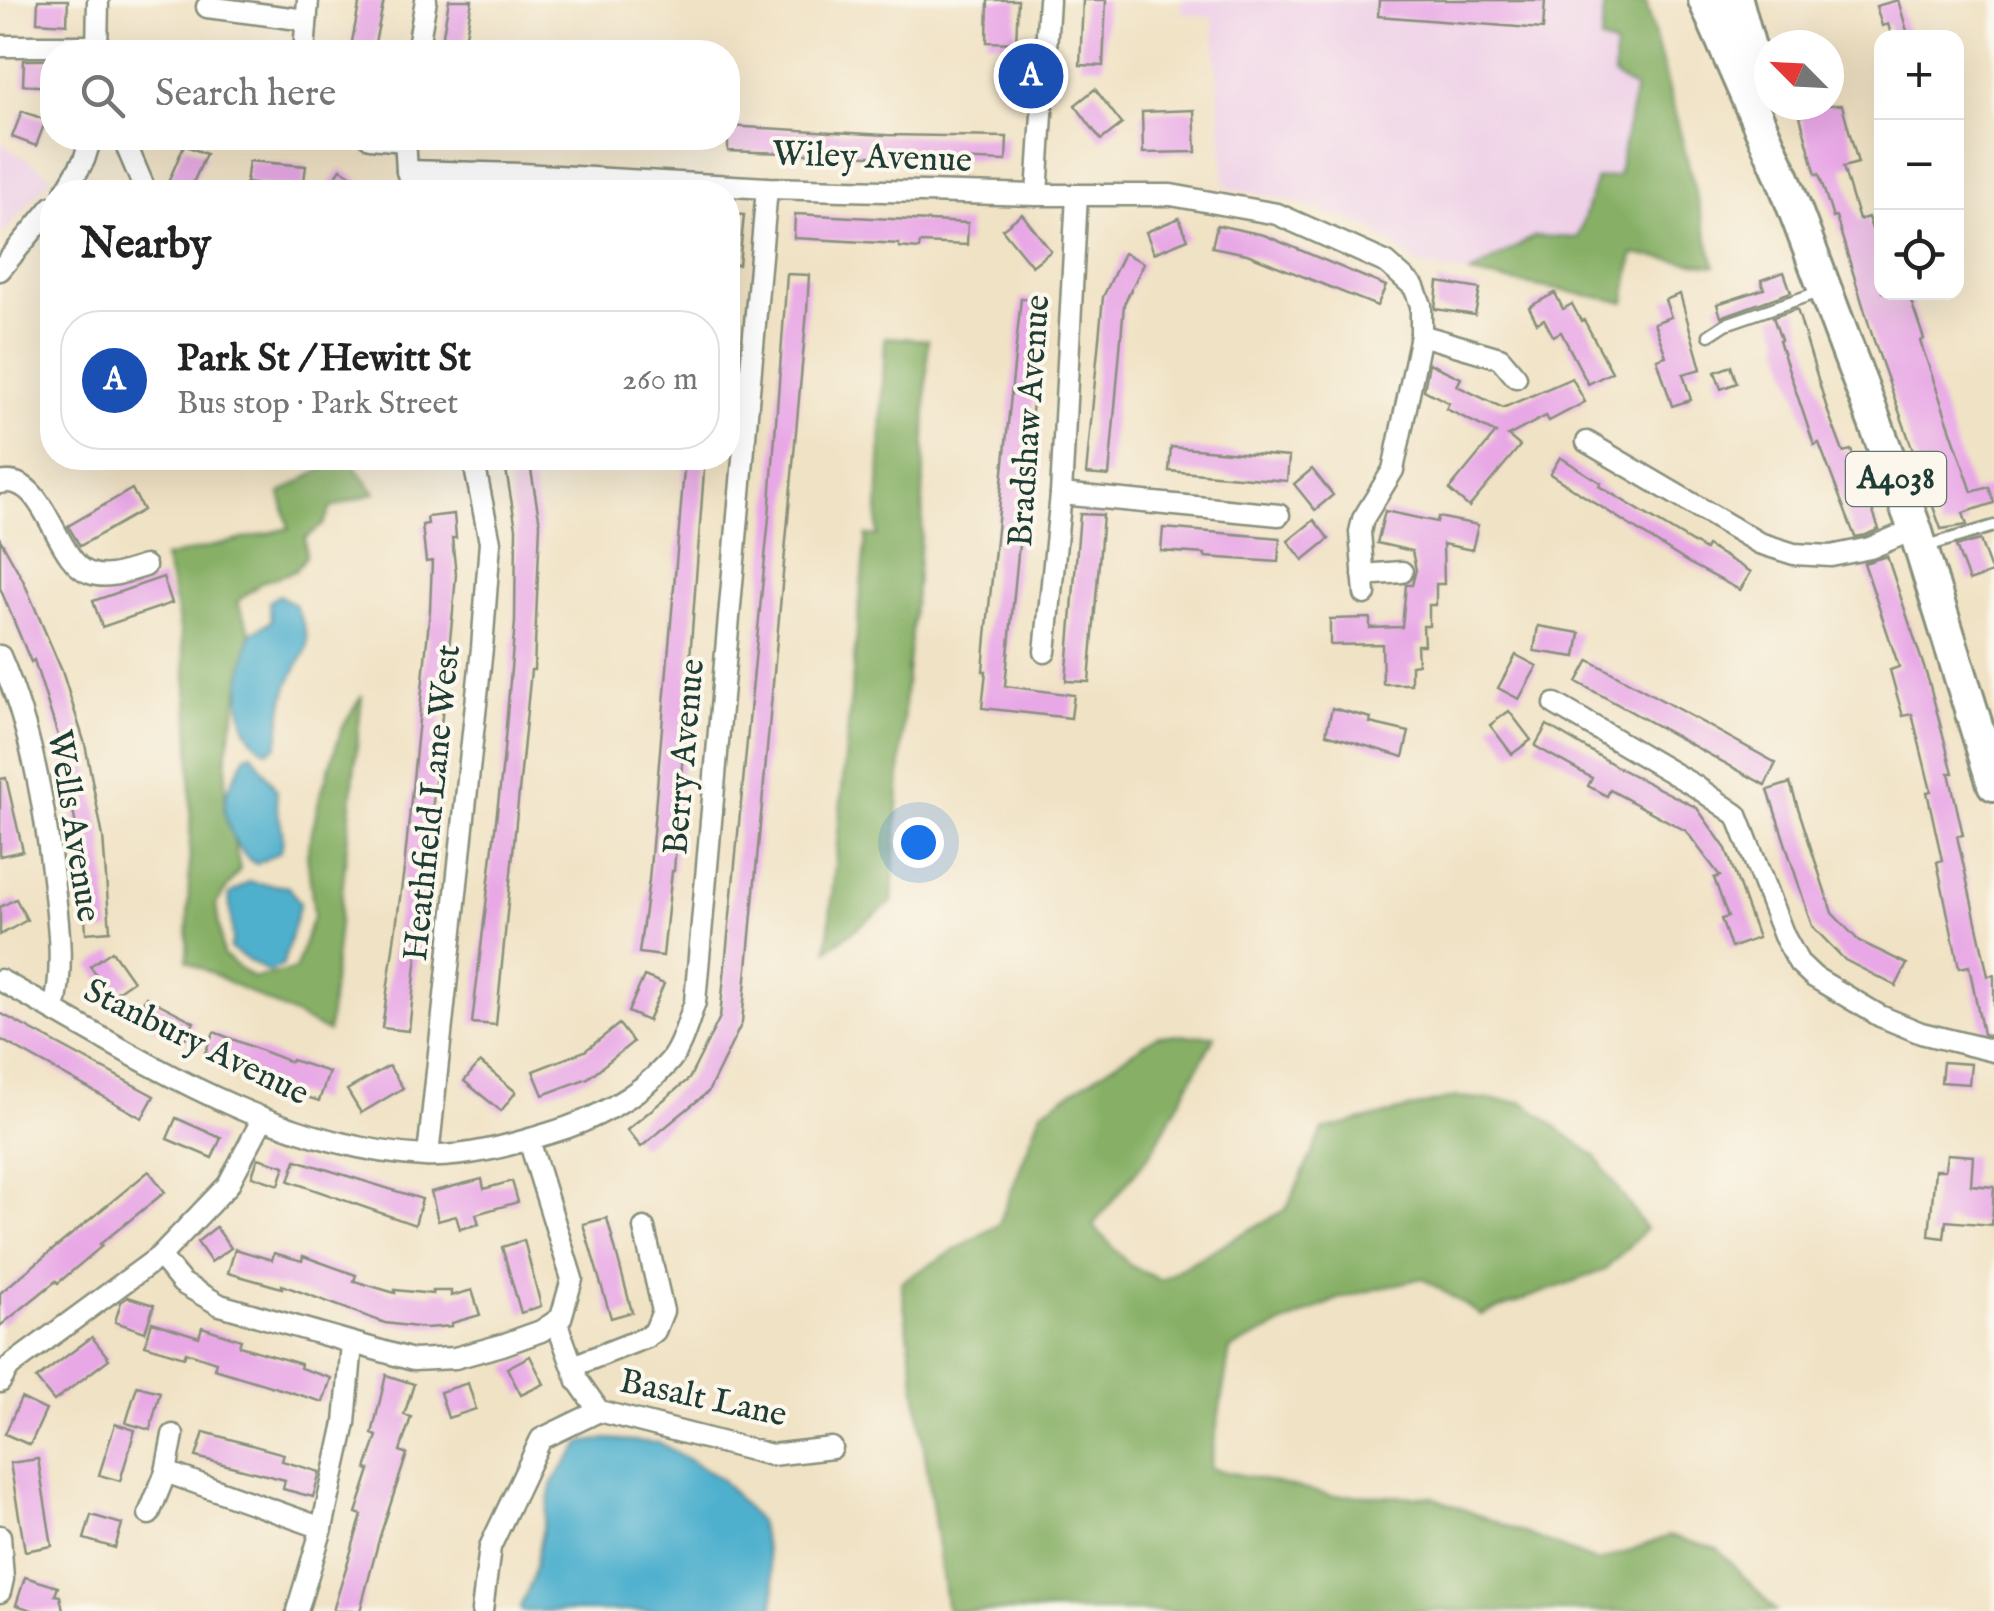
<!DOCTYPE html>
<html lang="en">
<head>
<meta charset="utf-8">
<style>
  body { margin:0; font-family:"IM FELL English",serif; background:#f6f6f6; color:#222 }
  .controls { position:absolute; right:30px; top:30px; display:grid; overflow:hidden; border-radius:20px; box-shadow:0 10px 40px #0002 }
  .controls button { width:90px; height:90px; display:grid; place-items:center; padding:0; border:0; border-bottom:2px solid #e0e0e0; background:#fff; color:#222; font:50px sans-serif }
  .compass { position:absolute; left:1754px; top:30px; width:90px; height:90px; border-radius:50%; background:#fff; box-shadow:0 10px 40px #0002; rotate:294deg }
  .you { position:absolute; left:918px; top:842px; width:35px; height:35px; margin:-25px; border:8px solid #fff; border-radius:50%; background:#1a73e8; box-shadow:0 0 0 15px #1a73e833 }
  .badge { display:grid; place-items:center; width:65px; height:65px; border-radius:50%; background:#ea580c; color:#fff; font-size:32px; font-weight:700 }
  .pin { position:absolute; translate:-50% -50%; border:5px solid #fff; box-shadow:0 2px 10px #0006 }
  .list { margin:0; padding:0; list-style:none }
  h2 { display:flex; justify-content:space-between; align-items:center; height:130px; margin:0; padding:0 40px; font-size:42px }
  h2 small { font-size:32px; font-weight:400; color:#767676 }
  .list li { display:grid; grid-template-columns:65px 1fr auto; gap:30px; align-items:center; box-sizing:border-box; height:140px; margin:0 20px 20px; padding:0 20px; border:2px solid #e0e0e0; border-radius:40px }
  .list b { display:block; font-size:38px; white-space:nowrap }
  .list p { margin:0; font-size:32px; white-space:nowrap; color:#767676 }
  .list em { font-size:32px; font-style:normal; color:#767676 }
  .icon { flex:none; width:55px; height:55px; fill:none; stroke:currentColor; stroke-width:2; stroke-linecap:round; stroke-linejoin:round }
  .map { position:relative; flex:none; width:1994px; height:1611px; overflow:hidden }
  .search { position:absolute; background:#fff; box-shadow:0 10px 40px #0002; left:40px; top:40px; width:700px; height:110px; display:flex; align-items:center; gap:25px; box-sizing:border-box; padding:0 35px; border-radius:40px; color:#767676; font-size:38px }
  .panel { position:absolute; background:#fff; box-shadow:0 10px 40px #0002; left:40px; top:180px; width:700px; height:290px; border-radius:40px }
  .map>svg:first-child { display:block }
</style>
</head>
<body>
<div class="map">
<svg width="1994" height="1611" viewBox="0 0 1994 1611">
  <rect width="100%" height="100%" fill="#fbf7ec"/>
  <filter id="ink" filterUnits="userSpaceOnUse"><feTurbulence type="fractalNoise" baseFrequency=".01" numOctaves="2"/><feDisplacementMap in="SourceGraphic" scale="20" xChannelSelector="R" yChannelSelector="G"/><feConvolveMatrix kernelMatrix="1 2 1 2 8 2 1 2 1" color-interpolation-filters="sRGB"/></filter>
  <filter id="wash" filterUnits="userSpaceOnUse"><feTurbulence type="fractalNoise" baseFrequency=".0048" numOctaves="4" result="noise"/><feDisplacementMap in="SourceGraphic" scale="40" xChannelSelector="R" yChannelSelector="G"/><feGaussianBlur stdDeviation="2.25" result="paint"/><feColorMatrix in="noise" values="0 0 0 0 0 0 0 0 0 0 0 0 0 0 0 0 0 1.4 0 .05"/><feComposite in="paint" operator="in"/></filter>
  <g filter="url(#wash)">
    <rect width="100%" height="100%" fill="#f0e2c4"/>
    <!-- built -->
    <g fill="#eed0e7">
      <polygon points="1182,0 1646,0 1715,266 1633,254 1625,302 1418,265 1369,227 1300,203 1225,187 1213,18 1181,13"/>
      <polygon points="0,142 52,176 0,237"/>
    </g>
    <!-- forest -->
    <g fill="#87b066" stroke="#53764d" stroke-width="2.5">
      <polygon points="1646,2 1715,266 1633,254 1625,302 1470,274 1535,236 1578,238 1596,179 1618,176 1635,89 1614,76 1615,46 1601,41 1604,5"/>
      <polygon points="885,337 928,340 922,529 905,693 892,902 827,950 866,535 877,536"/>
      <path d="M342,458H348L375,493L331,508L323,525L305,538L306,556L295,571L262,582L237,602L251,633L227,750L225,801L240,869L216,904L223,955L253,978L295,970L314,914L307,854L319,800L342,728L362,695L328,1032L187,961C189,826 202,688 164,558L289,528L280,493Z"/>
      <polygon points="1158,1035 1215,1036 1151,1153 1093,1225 1129,1265 1160,1280 1286,1209 1323,1130 1456,1097 1523,1102 1596,1157 1646,1229 1605,1270 1481,1315 1422,1278 1340,1298 1230,1349 1210,1468 1329,1495 1432,1497 1598,1562 1669,1536 1718,1549 1776,1611 947,1611 901,1282 999,1224 1041,1112"/>
    </g>
    <!-- water -->
    <g fill="#4fb0ce" stroke="#377681" stroke-width="2.5">
      <path d="M279,595L295,605C319,658 303,644 287,689C281,706 281,728 277,746L267,751C226,728 242,671 251,633L271,621L269,602Z"/>
      <path d="M252,753L277,791C273,814 287,824 281,851L257,864C239,857 222,821 225,801C227,786 240,768 246,755Z"/>
      <polygon points="249,882 289,887 300,903 283,964 269,972 230,949 233,939 229,895"/>
      <polygon points="607,1439 660,1443 721,1479 759,1522 775,1587 773,1611 521,1611 520,1607 532,1580 553,1481 582,1443"/>
    </g>
    <g id="blocks">
      <!-- building -->
      <g fill="#e8a8e6">
        <polygon points="38,0 68,0 67,24 37,22"/>
        <polygon points="360,0 384,0 373,52 350,52"/>
        <polygon points="449,0 472,0 463,52 440,52"/>
        <polygon points="988,0 1018,0 1016,43 987,42"/>
        <polygon points="1083,0 1106,0 1103,66 1080,65"/>
        <polygon points="1379,0 1545,0 1543,29 1378,16"/>
        <polygon points="1898,0 1905,24 1909,38 1892,38 1888,24 1882,26 1876,6"/>
        <polygon points="24,60 52,60 52,87 23,85"/>
        <polygon points="1095,89 1122,124 1101,140 1075,105"/>
        <polygon points="1797,105 1842,105 1858,163 1843,167 1859,220 1868,217 1882,259 1882,292 1908,292 1924,339 1920,341 1972,492 1989,487 1994,503 1963,513 1967,525 1941,529 1873,338 1836,217 1833,218 1819,174 1816,175"/>
        <polygon points="1194,110 1196,152 1143,153 1142,112"/>
        <polygon points="22,111 46,120 36,146 12,137"/>
        <polygon points="728,126 886,135 1007,137 1006,161 728,151"/>
        <polygon points="184,145 206,154 189,192 164,192"/>
        <polygon points="249,161 306,166 303,189 246,183"/>
        <polygon points="341,169 376,192 336,192 328,187"/>
        <polygon points="728,214 744,215 739,265 728,264"/>
        <polygon points="795,214 968,223 967,245 920,243 919,249 899,247 899,244 794,238"/>
        <polygon points="1022,214 1051,251 1032,266 1002,229"/>
        <polygon points="1179,218 1188,239 1154,253 1146,232"/>
        <polygon points="1217,225 1264,235 1386,286 1377,306 1247,254 1212,247"/>
        <polygon points="1124,253 1144,263 1124,304 1109,476 1086,474 1103,297"/>
        <polygon points="1784,272 1791,292 1721,317 1717,304 1764,289 1761,280"/>
        <polygon points="787,274 809,275 807,311 742,1023 708,1092 641,1147 627,1130 689,1079 720,1017 769,517"/>
        <polygon points="1438,282 1480,289 1475,315 1435,309"/>
        <polygon points="1555,293 1563,309 1572,304 1581,321 1584,320 1612,372 1588,384 1561,332 1553,336 1544,319 1537,323 1529,307"/>
        <polygon points="1680,294 1701,369 1683,374 1691,400 1672,406 1657,359 1666,356 1654,323 1671,317 1665,300"/>
        <polygon points="1021,298 1043,300 1005,686 1074,695 1071,718 982,708 986,671 983,671 986,636"/>
        <polygon points="1797,309 1828,412 1843,452 1851,450 1879,529 1866,535 1855,537 1819,443 1814,445 1779,341 1781,340 1773,317"/>
        <polygon points="1429,363 1461,378 1457,386 1503,408 1572,378 1585,402 1549,421 1546,416 1508,436 1520,446 1469,507 1449,490 1496,433 1446,409 1449,403 1424,390"/>
        <polygon points="1731,366 1737,383 1721,389 1715,372"/>
        <polygon points="1171,447 1289,457 1287,481 1169,471"/>
        <polygon points="1560,457 1601,483 1599,486 1705,550 1707,546 1751,572 1740,590 1687,562 1550,474"/>
        <polygon points="504,458 529,458 540,524 534,670 531,670 496,1025 472,1023 503,762 515,622 516,528"/>
        <polygon points="685,458 705,458 674,871 672,871 663,956 639,953 649,880"/>
        <polygon points="1312,469 1333,495 1315,510 1294,484"/>
        <polygon points="132,489 143,510 80,546 68,526"/>
        <polygon points="1385,511 1437,522 1438,517 1478,525 1472,550 1443,544 1444,584 1436,584 1436,605 1429,605 1429,626 1423,626 1424,645 1417,645 1418,664 1411,665 1411,684 1383,684 1382,644 1330,645 1330,619 1370,618 1370,628 1402,627 1406,585 1412,585 1416,570 1412,551 1377,543"/>
        <polygon points="454,514 456,538 452,538 456,574 453,611 409,1031 382,1028 404,869 430,610 432,561 426,562 422,525 428,524 427,517"/>
        <polygon points="1080,514 1103,515 1089,682 1066,681"/>
        <polygon points="1314,520 1329,539 1303,560 1288,541"/>
        <polygon points="1163,528 1280,538 1278,562 1205,557 1205,554 1161,551"/>
        <polygon points="0,539 23,580 62,671 85,744 103,837 110,931 86,933 81,852 64,764 67,764 34,660 31,662 0,588"/>
        <polygon points="1980,540 1992,573 1969,581 1956,546"/>
        <polygon points="1887,556 1929,682 1953,773 1949,773 1963,835 1957,836 1988,976 1994,975 1994,1037 1983,1034 1969,966 1959,968 1937,862 1942,860 1927,792 1931,791 1912,714 1903,716 1898,699 1890,670 1899,667 1864,563"/>
        <polygon points="163,577 172,603 102,627 93,601"/>
        <polygon points="1538,626 1580,633 1576,657 1534,651"/>
        <polygon points="1516,655 1537,666 1519,699 1498,688"/>
        <polygon points="1589,660 1776,763 1765,785 1577,682"/>
        <polygon points="1332,708 1371,718 1370,723 1409,732 1403,757 1326,734"/>
        <polygon points="1509,711 1531,740 1512,754 1490,725"/>
        <polygon points="1547,725 1621,769 1697,808 1726,849 1758,938 1731,948 1721,919 1728,917 1714,878 1720,876 1686,831 1610,790 1607,796 1588,786 1592,778 1535,746"/>
        <polygon points="6,778 23,851 0,856 0,779"/>
        <polygon points="1790,783 1832,913 1859,941 1907,964 1896,986 1845,960 1812,926 1768,790"/>
        <polygon points="16,899 27,920 0,935 0,907"/>
        <polygon points="112,951 133,981 111,996 90,966"/>
        <polygon points="644,976 664,984 648,1021 628,1012"/>
        <polygon points="146,997 194,1022 183,1042 135,1017"/>
        <polygon points="0,1013 154,1096 142,1118 0,1039"/>
        <polygon points="619,1024 633,1042 588,1078 543,1095 533,1071 585,1051"/>
        <polygon points="214,1032 291,1062 292,1060 329,1072 319,1101 282,1089 205,1053"/>
        <polygon points="480,1062 516,1092 501,1111 464,1081"/>
        <polygon points="1943,1062 1971,1064 1969,1084 1941,1082"/>
        <polygon points="389,1066 403,1088 361,1113 347,1090"/>
        <polygon points="176,1118 221,1138 212,1158 167,1139"/>
        <polygon points="1947,1154 1973,1156 1971,1185 1994,1187 1992,1225 1946,1221 1944,1238 1929,1236 1935,1170 1945,1170"/>
        <polygon points="258,1158 285,1166 279,1185 252,1176"/>
        <polygon points="296,1160 422,1199 415,1225 289,1181"/>
        <polygon points="149,1171 165,1192 100,1244 102,1246 58,1283 56,1281 0,1326 0,1293"/>
        <polygon points="482,1179 484,1189 512,1181 518,1202 476,1214 479,1224 460,1229 456,1216 438,1221 431,1192"/>
        <polygon points="607,1218 632,1312 611,1318 583,1224"/>
        <polygon points="216,1227 231,1248 211,1262 197,1242"/>
        <polygon points="524,1240 541,1306 521,1313 502,1247"/>
        <polygon points="235,1249 272,1260 274,1253 302,1261 303,1256 356,1275 354,1281 395,1293 395,1290 433,1294 432,1291 451,1291 451,1296 472,1290 480,1315 452,1323 452,1326 425,1328 385,1323 282,1285 282,1288 228,1273"/>
        <polygon points="128,1297 154,1305 145,1332 115,1322 121,1302"/>
        <polygon points="152,1322 199,1337 202,1327 241,1340 239,1346 301,1364 300,1368 331,1378 323,1402 214,1369 216,1362 186,1352 184,1357 145,1345"/>
        <polygon points="92,1337 109,1359 54,1401 36,1379"/>
        <polygon points="530,1356 544,1384 521,1395 507,1368"/>
        <polygon points="386,1375 414,1384 404,1415 411,1417 400,1451 407,1454 380,1536 360,1611 333,1611 362,1515 356,1513 370,1470 366,1469 377,1436 372,1434"/>
        <polygon points="468,1383 476,1409 448,1418 440,1392"/>
        <polygon points="137,1386 160,1392 150,1430 126,1423"/>
        <polygon points="21,1398 46,1410 30,1445 5,1434"/>
        <polygon points="115,1424 135,1430 120,1481 99,1475"/>
        <polygon points="204,1432 284,1454 282,1461 320,1472 313,1497 283,1489 285,1480 196,1457"/>
        <polygon points="38,1459 52,1546 25,1551 10,1463"/>
        <polygon points="91,1515 122,1524 115,1548 84,1539"/>
        <polygon points="25,1577 58,1587 55,1595 60,1596 63,1611 35,1611 16,1605"/>
      </g>
    </g>
  </g>
  <g filter="url(#ink)">
    <use href="#blocks" fill-opacity="0" stroke="#88907c" stroke-width="2.5"/>
    <g fill="none" stroke-linecap="round" stroke-linejoin="round">
      <!-- service casing -->
      <g stroke="#88907c" stroke-width="15">
        <g id="service">
          <polyline points="1709,335 1726,324 1819,292"/>
          <polyline points="1927,546 1994,526"/>
        </g>
      </g>
      <!-- minor casing -->
      <g stroke="#88907c" stroke-width="25">
        <g id="minor">
          <polyline points="207,7 306,20"/>
          <polyline points="0,46 97,46"/>
          <polyline points="97,52 98,0"/>
          <polyline points="304,52 308,0"/>
          <polyline points="417,52 426,0"/>
          <polyline points="123,138 146,192"/>
          <polyline points="370,138 405,141"/>
          <polyline points="405,138 407,171 414,192"/>
          <polyline points="407,171 522,174 767,188 1037,195 1171,195 1277,214 1387,263 1414,287 1421,305 1421,335 1393,470 1363,519 1360,532 1365,594"/>
          <polyline points="65,192 84,160 91,138"/>
          <polyline points="1037,195 1049,0"/>
          <polyline points="0,270 52,207"/>
          <polyline points="1421,335 1500,358 1516,377"/>
          <polyline points="1587,442 1759,543 1794,554 1831,556 1870,548 1915,529"/>
          <path d="M0,483C46,471 54,561 90,573C108,580 127,571 145,566"/>
          <polyline points="1061,494 1279,515"/>
          <polyline points="1363,575 1402,572"/>
          <polyline points="1045,652 1061,494 1077,195"/>
          <path d="M0,656C32,730 45,808 54,887C59,927 64,970 54,1010"/>
          <polyline points="1555,704 1695,786 1737,815 1784,936 1799,963 1814,977 1880,1016 1921,1033 1994,1051"/>
          <path d="M0,980C132,1053 269,1147 424,1156C466,1158 511,1145 550,1133C592,1121 638,1097 667,1064C681,1050 688,1021 695,1002L767,188"/>
          <polyline points="428,1156 482,648 490,542 473,458"/>
          <polyline points="160,1256 182,1283 220,1305 413,1360 455,1358 502,1345 541,1331 561,1318 572,1279 529,1140"/>
          <polyline points="556,1321 578,1381 599,1411 771,1455 832,1448"/>
          <polyline points="573,1366 647,1337 655,1331 663,1311 644,1228"/>
          <polyline points="0,1382 9,1367 160,1256 228,1185 263,1118"/>
          <polyline points="166,1472 322,1528"/>
          <polyline points="149,1514 166,1472 173,1435"/>
          <polyline points="0,1536 3,1579 0,1592"/>
          <polyline points="297,1611 322,1528 345,1423 352,1343"/>
          <polyline points="482,1611 490,1547 541,1439 599,1411"/>
        </g>
      </g>
      <!-- primary casing -->
      <g stroke="#88907c" stroke-width="38">
        <g id="primary">
          <polyline points="1705,0 1783,178 1915,529 1994,784"/>
          <polyline points="1736,0 1757,77"/>
        </g>
      </g>
      <!-- service -->
      <use href="#service" stroke="#fff" stroke-width="10"/>
      <!-- minor -->
      <use href="#minor" stroke="#fff" stroke-width="20"/>
      <!-- primary -->
      <use href="#primary" stroke="#fff" stroke-width="32"/>
    </g>
  </g>
  <g text-anchor="middle" dominant-baseline="central" stroke-width="8" stroke-linejoin="round" paint-order="stroke">
    <!-- shield labels -->
    <rect fill="#fbf7ec" stroke="#61756b" stroke-width="2.5" x="1846" y="452" width="100" height="54" rx="8"/>
    <g font-size="32" font-weight="bold" fill="#1f3d34">
      <text x="1896" y="479">A4038</text>
    </g>
    <!-- street labels -->
    <g font-size="35" fill="#1f3d34" stroke="#fbf7ec">
      <text transform="translate(872 158) rotate(2)">Wiley Avenue</text>
      <text transform="translate(1030 421) rotate(-86)">Bradshaw Avenue</text>
      <text transform="translate(685 757) rotate(-85)">Berry Avenue</text>
      <text transform="translate(433 803) rotate(-84)">Heathfield Lane West</text>
      <text transform="translate(73 826) rotate(81)">Wells Avenue</text>
      <text transform="translate(196 1043) rotate(26)">Stanbury Avenue</text>
      <text transform="translate(703 1399) rotate(12)">Basalt Lane</text>
    </g>
  </g>
</svg>
<div class="controls">
<button>+</button>
<button>−</button>
<button><svg class="icon" aria-label="locate" viewBox="0 0 24 24"><circle cx="12" cy="12" r="6"/><path d="M12 2v4M12 18v4M2 12h4M18 12h4"/></svg></button>
</div>
<svg class="compass" viewBox="-18 -18 36 36"><path d="M0-13l5 13h-10z" fill="#e53935"/><path d="M0 13l5-13h-10z" fill="#767676"/></svg>
<div class="you"></div>
<div class="pin badge" style="left:1031px;top:76px;background:#1a4fb4">A</div>
<div class="search"><svg class="icon" aria-label="search" viewBox="0 0 24 24"><circle cx="10" cy="10" r="6"/><path d="M15 15l6 6"/></svg>Search here</div>
<section class="panel">
<h2>Nearby<small></small></h2>
<ul class="list">
<li><span class="badge" style="background:#1a4fb4">A</span><div><b>Park St / Hewitt St</b><p>Bus stop · Park Street</p></div><em>260 m</em></li>
</ul>
</section>
</div>
</body>
</html>
